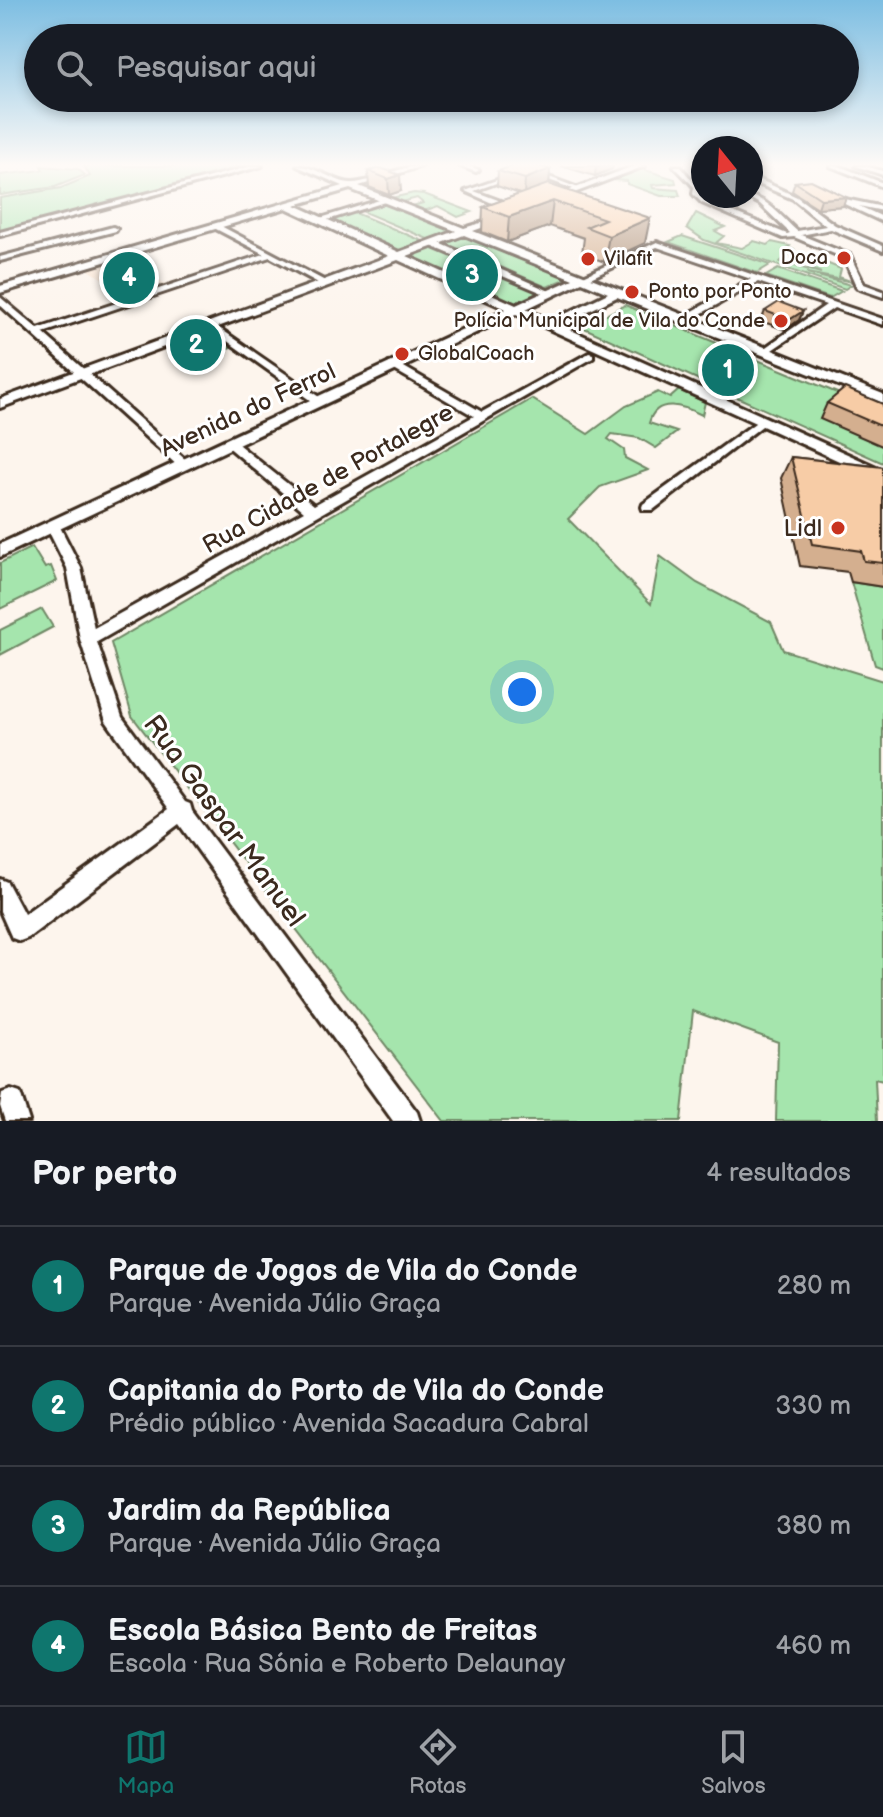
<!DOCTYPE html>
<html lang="pt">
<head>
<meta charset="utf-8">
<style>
  body { margin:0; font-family:"Balsamiq Sans",sans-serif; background:#20242c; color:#f1f3f6 }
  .compass { position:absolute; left:691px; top:136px; width:72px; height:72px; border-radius:50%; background:#171b24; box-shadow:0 4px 12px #0003; rotate:342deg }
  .you { position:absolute; left:522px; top:692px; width:28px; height:28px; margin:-20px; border:6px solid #fff; border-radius:50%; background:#1a73e8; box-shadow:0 0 0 12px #1a73e833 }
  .badge { display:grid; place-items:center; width:52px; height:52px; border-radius:50%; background:#0f766e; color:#fff; font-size:26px; font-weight:700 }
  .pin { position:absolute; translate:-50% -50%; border:4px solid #fff; box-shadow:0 2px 8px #0006 }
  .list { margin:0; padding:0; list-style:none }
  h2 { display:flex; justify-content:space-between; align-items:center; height:104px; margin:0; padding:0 32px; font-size:34px }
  h2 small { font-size:26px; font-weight:400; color:#9ea1a6 }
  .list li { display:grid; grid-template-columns:52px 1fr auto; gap:24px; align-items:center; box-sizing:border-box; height:120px; padding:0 32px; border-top:2px solid #363941 }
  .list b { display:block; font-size:30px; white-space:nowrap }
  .list p { margin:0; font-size:26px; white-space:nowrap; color:#9ea1a6 }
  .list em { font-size:26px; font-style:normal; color:#9ea1a6 }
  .icon { flex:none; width:44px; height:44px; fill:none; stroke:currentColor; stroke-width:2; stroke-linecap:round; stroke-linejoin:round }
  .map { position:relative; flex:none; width:883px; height:1121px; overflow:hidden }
  .search { position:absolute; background:#171b24; box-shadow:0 4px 12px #0003; left:24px; right:24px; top:24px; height:88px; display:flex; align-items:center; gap:20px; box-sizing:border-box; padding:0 28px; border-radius:44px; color:#9ea1a6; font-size:30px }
  .sheet { height:584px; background:#171b24 }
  nav { display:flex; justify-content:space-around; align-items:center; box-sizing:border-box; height:112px; border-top:2px solid #363941; background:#171b24; font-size:22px; color:#9ea1a6 }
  nav a { display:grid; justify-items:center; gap:4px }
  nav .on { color:#0f766e }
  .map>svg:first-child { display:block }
</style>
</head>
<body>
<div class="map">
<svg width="883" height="1121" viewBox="0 0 883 1121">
  <rect width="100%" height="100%" fill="#fdf5ed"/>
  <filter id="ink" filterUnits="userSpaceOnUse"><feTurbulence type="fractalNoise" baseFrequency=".0125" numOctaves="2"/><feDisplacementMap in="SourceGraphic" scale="16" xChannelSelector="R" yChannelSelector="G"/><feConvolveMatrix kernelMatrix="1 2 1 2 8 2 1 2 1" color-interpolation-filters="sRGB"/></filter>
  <g filter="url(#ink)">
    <!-- built -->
    <polygon fill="#fbe9d8" points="124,256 132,262 165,284 130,297 86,268"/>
    <!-- green -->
    <g fill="#a5e5ad" stroke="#708866" stroke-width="2">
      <polygon points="41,166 78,169 85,175 55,187 0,195 0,175 43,170"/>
      <polygon points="84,166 251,166 0,231 0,198 61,188 90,176"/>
      <polygon points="642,169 675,179 676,183 652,185 653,188 678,190 680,196 661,196 627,184 627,181 613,180"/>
      <polygon points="414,193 424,194 472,212 458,217 438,206 424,211 412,206 423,203 417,198 402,202 391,198"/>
      <polygon points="386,202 456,231 430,240 359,210"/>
      <polygon points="353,212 425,242 398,252 327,220"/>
      <polygon points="696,213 725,227 715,231 724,236 716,243 742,248 754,241 768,245 772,242 790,246 788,248 794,250 780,262 821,273 809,268 819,260 841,269 839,277 853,282 807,273 851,285 845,289 704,240 687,228"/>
      <polygon points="469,234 572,276 547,287 445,243"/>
      <polygon points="682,236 770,265 757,273 668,242"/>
      <polygon points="434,247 539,292 513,304 408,257"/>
      <polygon points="778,269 842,291 830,298 766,276"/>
      <polygon points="625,305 883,412 883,463 582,327"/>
      <polygon points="208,332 231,348 192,362 171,346"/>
      <path d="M679,390L705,402L702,415C684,406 656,396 649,423L677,432L656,448L639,438L612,434L608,439L624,450L625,458L648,470L600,487L568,519L651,604L660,556L697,583L771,622L783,650L883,681V1081L875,1079L877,1121H776L778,1042L693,1011L681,1121H444L132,716L111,643L532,399L588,434L626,406L658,392L670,398Z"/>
      <polygon points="32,547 45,568 51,566 57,581 0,609 0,563"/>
      <polygon points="851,582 883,587 883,668 875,665"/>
      <polygon points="42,609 53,627 0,655 0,630"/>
    </g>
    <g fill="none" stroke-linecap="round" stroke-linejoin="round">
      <!-- street casing -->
      <g stroke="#3b2a1e" stroke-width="6">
        <g id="street">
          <polygon points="252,166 262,166 0,236 0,232"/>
          <polygon points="460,166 469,166 479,170 476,172"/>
          <polygon points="511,166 520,166 581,189 576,190"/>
          <path d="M674,166H680L694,183L703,186V191L700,190L699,194L706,201L787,234L790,233L760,204L745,196C765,195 782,218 797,231L826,226L793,199L751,181V166H754L756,178L797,197L835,225L883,246V251L831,229L801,235L850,255L864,284L883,291V297L857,288L844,258L794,237L783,238L702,203L693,194L694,187Z"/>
          <polygon points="830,166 839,166 883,183 883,187"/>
          <polygon points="856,166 865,166 883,171 883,175"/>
          <polygon points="511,175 516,176 474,191 514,206 514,210 508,210 465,191"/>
          <polygon points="386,198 388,201 321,222 314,220"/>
          <polygon points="840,198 883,207 883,211 859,206 883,217 883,222 838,201"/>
          <polygon points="217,224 329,283 322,285 270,257 43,333 187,461 189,464 187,467 179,467 0,305 0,297 38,329 264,254 214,228 213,226"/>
          <polygon points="113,227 117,229 116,231 0,261 0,257"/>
          <polygon points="429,241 435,241 552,292 545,294 429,245"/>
          <polygon points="657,242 883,319 883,325 834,308 766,354 761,351 763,349 826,305 758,282 688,321 682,321 682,317 751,279 657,247 586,280 579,278"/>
          <polygon points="212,323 322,399 322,403 314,403 209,328 209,324"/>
          <polygon points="589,353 593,354 593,358 97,642 122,717 185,802 190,804 192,811 417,1112 420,1121 393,1121 179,824 28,938 20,941 12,938 0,911 0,879 7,882 24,914 169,809 106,721 80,639 67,568 46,526 48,523 58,523 81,568 94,628 304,511 226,445 226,441 234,441 314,505 474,416 389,367 389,363 397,363 482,412"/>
          <polygon points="762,418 768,421 766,423 653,510 643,510 642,507 643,504"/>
          <polygon points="11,1090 20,1093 29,1121 5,1121 0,1106 2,1093"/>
        </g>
      </g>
      <!-- secondary casing -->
      <g stroke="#3b2a1e" stroke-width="6">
        <g id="secondary">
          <path d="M297,166C317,166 334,183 352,183C375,182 397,166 422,166L359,186L464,228L506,215V219L473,231L883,394V403L617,297L560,325L883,470V481L516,314L0,557V544L506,309L398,260L0,408V399L389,256L286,208L0,293V286L343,186ZM350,189L456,231L399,252L295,205ZM464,235L573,279L516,305L407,256ZM582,282L608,293L551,321L526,309Z"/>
          <polygon points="634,166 645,166 553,201 546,199"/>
        </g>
      </g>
      <!-- street -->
      <use href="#street" fill="#fff" fill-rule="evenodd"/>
      <!-- secondary -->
      <use href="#secondary" fill="#fff" fill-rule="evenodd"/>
    </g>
    <!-- wall -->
    <g fill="#d4af8f" stroke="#3b2a1e" stroke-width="2">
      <polygon points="561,166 613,166 612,169 595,176"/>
      <polygon points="381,168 401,191 389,195 369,187 368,171"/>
      <polygon points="550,169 549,185 645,243 604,262 582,253 584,238 550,226 507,242 482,232 483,207 520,194 497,186 498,171"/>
      <polygon points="795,182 846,197 843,206 818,208 792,191"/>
      <polygon points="765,311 803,311 799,320 785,330 761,321"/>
      <polygon points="827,403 883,404 883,445 882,446 820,419"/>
      <polygon points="791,457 883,467 883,587 851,582 848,572 800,566 781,478"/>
    </g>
    <!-- shaded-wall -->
    <g fill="#ad8f74" stroke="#3b2a1e" stroke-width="2">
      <polygon points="596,166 613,166 612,169 595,176"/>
      <polygon points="550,169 549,185 524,195 525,179"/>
      <polygon points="400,175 401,191 389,195 388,179"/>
      <polygon points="846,197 843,206 818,208 821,199"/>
      <polygon points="553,201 550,226 507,242 509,217"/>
      <polygon points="650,218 645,243 604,262 609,236"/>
      <polygon points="803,311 799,320 785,330 789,320"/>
    </g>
    <!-- building -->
    <g fill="#f7cca6" stroke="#3b2a1e" stroke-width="2">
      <polygon points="512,166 539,166 550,169 525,179 498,171"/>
      <polygon points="381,168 400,175 388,179 368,171"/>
      <polygon points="811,180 846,197 821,199 795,182"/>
      <polygon points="548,184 650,218 609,236 586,227 605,219 553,201 509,217 483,207"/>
      <polygon points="779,302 803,311 789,320 765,311"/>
      <polygon points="845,388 883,404 883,427 827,403"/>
      <polygon points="791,457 883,467 883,563 864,561 861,551 812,544"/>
    </g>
  </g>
  <!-- sky -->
  <linearGradient id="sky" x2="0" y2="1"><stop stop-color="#7dbee2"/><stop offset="0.51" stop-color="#fefaf7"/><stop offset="1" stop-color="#fefaf7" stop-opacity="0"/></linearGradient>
  <rect width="883" height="323" fill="url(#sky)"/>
  <!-- markers -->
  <g fill="#c8321e" stroke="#fff" stroke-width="3">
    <circle cx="844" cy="258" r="8"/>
    <circle cx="588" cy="259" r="8"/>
    <circle cx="632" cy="292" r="8"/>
    <circle cx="781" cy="321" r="8"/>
    <circle cx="402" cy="354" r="8"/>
    <circle cx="838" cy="528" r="8"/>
  </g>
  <g text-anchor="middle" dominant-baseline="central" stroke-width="6" stroke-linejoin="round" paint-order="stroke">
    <!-- far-poi labels -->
    <g font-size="20" fill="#3b2a1e" stroke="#fff" text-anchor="start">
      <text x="828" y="258" text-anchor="end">Doca</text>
      <text x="604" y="259">Vilafit</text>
      <text x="648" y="292">Ponto por Ponto</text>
      <text x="765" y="321" text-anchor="end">Polícia Municipal de Vila do Conde</text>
      <text x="418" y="354">GlobalCoach</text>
    </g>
    <!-- street labels -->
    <g font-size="24" fill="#3b2a1e" stroke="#fff">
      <text transform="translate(248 410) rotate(-25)">Avenida do Ferrol</text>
      <text transform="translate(328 479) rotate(-29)">Rua Cidade de Portalegre</text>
    </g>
    <!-- poi labels -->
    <g font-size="24" fill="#3b2a1e" stroke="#fff" text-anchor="end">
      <text x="822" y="528">Lidl</text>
    </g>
    <!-- near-street labels -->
    <g font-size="28" fill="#3b2a1e" stroke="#fff">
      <text transform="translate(224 821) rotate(54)">Rua Gaspar Manuel</text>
    </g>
  </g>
</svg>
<svg class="compass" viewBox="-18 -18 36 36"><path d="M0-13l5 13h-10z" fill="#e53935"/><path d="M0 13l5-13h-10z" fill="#9ea1a6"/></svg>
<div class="you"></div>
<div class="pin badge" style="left:728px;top:370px">1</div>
<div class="pin badge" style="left:196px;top:345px">2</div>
<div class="pin badge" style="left:472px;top:275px">3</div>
<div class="pin badge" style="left:129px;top:278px">4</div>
<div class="search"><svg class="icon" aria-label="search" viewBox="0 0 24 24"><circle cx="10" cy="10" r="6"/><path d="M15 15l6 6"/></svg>Pesquisar aqui</div>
</div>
<section class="sheet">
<h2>Por perto<small>4 resultados</small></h2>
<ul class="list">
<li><span class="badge">1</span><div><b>Parque de Jogos de Vila do Conde</b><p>Parque · Avenida Júlio Graça</p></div><em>280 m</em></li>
<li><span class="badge">2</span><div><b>Capitania do Porto de Vila do Conde</b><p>Prédio público · Avenida Sacadura Cabral</p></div><em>330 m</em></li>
<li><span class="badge">3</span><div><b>Jardim da República</b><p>Parque · Avenida Júlio Graça</p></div><em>380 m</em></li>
<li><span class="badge">4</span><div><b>Escola Básica Bento de Freitas</b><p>Escola · Rua Sónia e Roberto Delaunay</p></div><em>460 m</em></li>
</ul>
</section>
<nav>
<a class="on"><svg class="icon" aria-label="map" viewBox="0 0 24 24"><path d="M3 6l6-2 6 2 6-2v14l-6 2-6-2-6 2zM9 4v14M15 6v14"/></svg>Mapa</a>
<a><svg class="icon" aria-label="directions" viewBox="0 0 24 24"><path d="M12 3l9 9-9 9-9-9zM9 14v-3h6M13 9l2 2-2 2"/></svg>Rotas</a>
<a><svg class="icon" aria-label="saved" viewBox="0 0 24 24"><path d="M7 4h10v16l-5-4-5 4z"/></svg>Salvos</a>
</nav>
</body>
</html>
